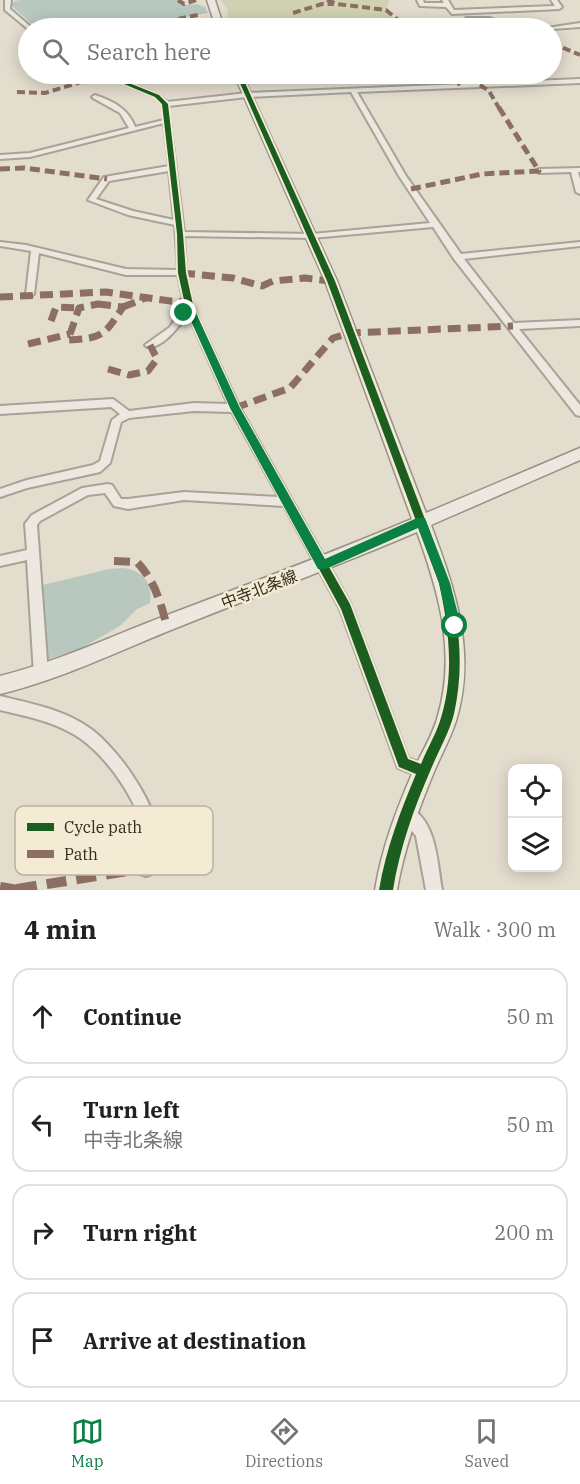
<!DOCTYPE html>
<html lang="en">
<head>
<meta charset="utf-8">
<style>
  body { margin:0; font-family:"IBM Plex Serif","Noto Sans JP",serif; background:#f2f2f2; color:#202124 }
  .controls { position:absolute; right:18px; bottom:18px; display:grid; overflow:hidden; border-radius:12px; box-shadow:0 3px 15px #0003 }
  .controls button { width:54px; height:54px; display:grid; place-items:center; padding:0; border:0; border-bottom:2px solid #e0e0e0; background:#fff; color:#202124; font:30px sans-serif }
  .stop { position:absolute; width:18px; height:18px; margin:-14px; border:4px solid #0b8043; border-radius:50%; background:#fff }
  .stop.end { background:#0b8043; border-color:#fff; box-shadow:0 2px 6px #0008 }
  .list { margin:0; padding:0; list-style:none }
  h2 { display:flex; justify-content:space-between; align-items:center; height:78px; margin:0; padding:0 24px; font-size:26px }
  h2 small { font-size:20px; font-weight:400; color:#757577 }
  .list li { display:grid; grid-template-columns:39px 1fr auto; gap:18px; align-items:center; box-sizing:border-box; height:96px; margin:0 12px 12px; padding:0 12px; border:2px solid #e0e0e0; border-radius:18px }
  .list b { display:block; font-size:22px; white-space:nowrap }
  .list p { margin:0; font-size:20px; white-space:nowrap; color:#757577 }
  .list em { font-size:20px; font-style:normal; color:#757577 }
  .icon { flex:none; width:33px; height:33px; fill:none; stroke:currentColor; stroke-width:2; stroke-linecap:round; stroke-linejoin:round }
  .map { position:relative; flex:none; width:580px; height:890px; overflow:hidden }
  .search { position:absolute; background:#fff; box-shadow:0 3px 15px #0003; left:18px; right:18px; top:18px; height:66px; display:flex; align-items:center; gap:15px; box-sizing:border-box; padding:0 21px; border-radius:33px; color:#757577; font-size:22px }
  .sheet { height:510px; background:#fff }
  nav { display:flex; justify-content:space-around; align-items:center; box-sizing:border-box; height:84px; border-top:2px solid #e0e0e0; background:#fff; font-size:16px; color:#757577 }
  nav a { display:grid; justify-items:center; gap:3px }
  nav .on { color:#0b8043 }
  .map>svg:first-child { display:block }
</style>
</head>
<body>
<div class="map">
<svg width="580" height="890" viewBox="0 0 580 890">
  <rect width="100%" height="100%" fill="#e3ddce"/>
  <!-- green -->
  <polygon fill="#d1d2b1" points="220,0 389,0 386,12 395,20 358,23 357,28 226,28 228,9"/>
  <!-- water -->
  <g fill="#b8c8bf">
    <polygon points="20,0 176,0 184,5 197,4 205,7 208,13 122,28 36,28 11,5 15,1"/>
    <path d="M124,568C143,571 153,583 150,603L137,609L120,626L80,649L45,660L41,590L43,585L109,569Z"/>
  </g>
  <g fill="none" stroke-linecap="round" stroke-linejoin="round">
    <!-- street casing -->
    <g stroke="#a8a297" stroke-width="4">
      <g id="street">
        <polygon points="5,0 11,0 10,9 32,28 28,29 5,10"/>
        <polygon points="417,0 423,0 424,3 444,3 442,0 448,0 454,10 555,6 551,0 557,0 562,7 559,9 452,14 446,7 420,6"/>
        <polygon points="466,18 490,18 513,28 506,28 489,22 464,21"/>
        <polygon points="580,23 580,27 552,29 547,28"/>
        <path d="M100,74H107L159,95L167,102L247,93L580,79V83L357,92L406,176L461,254L580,242V246L464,259L514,323L580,320V326L519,329L580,405V416L576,415L454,259L433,227L312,238L184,236L186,273L194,309L240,408L350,603L408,758L429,766L431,771L429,776L424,778L398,768L340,609L284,506L184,500L128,509L114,506L105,493L88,495L40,521L37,525L48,675L46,680L41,681L36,680L34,675L27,560L0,566V556L27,550L25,524L32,515L82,488L108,484L112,485L121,499H128L184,492L279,497L232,412L194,411L129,418L121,422L110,463L100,472L27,488L0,497V489L27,480L93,465L100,461L112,420L120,414L111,407L0,414V406L113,399L129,411L194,403L228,404L188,314C179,326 163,349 147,347L145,345L170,327L181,311L185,308L178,275H126L39,253L34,294L30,297L26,294L31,251L0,246V242L26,245L126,269L178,270L175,225L128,215L88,200L104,177L169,166L164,123L30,157L0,159V155L30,153L129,128L120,113L93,98L92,97L95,95C112,101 128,108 135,127L164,120L162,104L155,97ZM351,92L399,176L430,223L312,234L184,232L168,106L247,97ZM169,171L174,220L133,211L96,199L109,181Z"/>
        <polygon points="580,168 580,172 578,172 580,179 580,194 576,192 571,172 539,173 535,171 539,169"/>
        <path d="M0,696C29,703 62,709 88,727C118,747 165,813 159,852C158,859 154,867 152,874L146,876L140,874L138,868C140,862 144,856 144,850C148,812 107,754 75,735C52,721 25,716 0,710Z"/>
        <path d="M407,806C437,819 437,863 442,890H426L416,836L402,819L399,814L402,809Z"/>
      </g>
    </g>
    <!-- secondary casing -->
    <g stroke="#989186" stroke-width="3">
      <g id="secondary">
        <polygon points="207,0 215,0 224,28 216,28"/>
        <path d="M234,74H242L337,281L426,513L580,448V460L431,525C455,589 477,653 456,721C450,739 441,755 434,772C418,810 404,849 397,890H375C382,847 397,808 414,769C422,752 432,736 437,719C457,654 439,593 417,532C335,567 253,597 171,630C114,653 59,680 0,694V676C56,662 108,638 162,617C246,585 329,554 412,519L325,281Z"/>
      </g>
    </g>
    <!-- street -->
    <use href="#street" fill="#ece8df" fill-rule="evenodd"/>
    <!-- secondary -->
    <use href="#secondary" fill="#ece8df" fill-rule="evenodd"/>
    <!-- quiet-far4 -->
    <g stroke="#8d6e63" stroke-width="4" stroke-dasharray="8 4" stroke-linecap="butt">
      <polyline points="178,0 184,4 196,0"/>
      <polyline points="327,0 337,4 386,10 408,28"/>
      <polyline points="293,13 322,4 334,4"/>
      <polyline points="131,28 198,15"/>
      <polyline points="363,28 393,27"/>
      <polyline points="434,28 449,22"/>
      <polyline points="552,43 580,55"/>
      <polyline points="450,74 460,85"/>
      <polyline points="480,85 489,91 499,108"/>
      <polyline points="17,92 45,93 107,74"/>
    </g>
    <!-- quiet-far3 -->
    <g stroke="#8d6e63" stroke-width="5" stroke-dasharray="10 5" stroke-linecap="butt">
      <polyline points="0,169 24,168 107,179"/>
      <polyline points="411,189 482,174 539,171 498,106"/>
    </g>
    <!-- quiet-far2 -->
    <g stroke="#8d6e63" stroke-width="7" stroke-dasharray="13 7" stroke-linecap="butt">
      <polyline points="182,273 233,278 262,286 273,281 305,278 331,281"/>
      <polyline points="0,297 106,292 177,302 189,301"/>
      <path d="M98,304L123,307C104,336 103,338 68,340L79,308Z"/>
      <polyline points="123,307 148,297"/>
      <polyline points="51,321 56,307 79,308"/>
      <polyline points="28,344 70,334"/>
      <polyline points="108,369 129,375 148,371 157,359 150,345"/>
      <polyline points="235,408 290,388 333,338 350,333 513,326"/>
    </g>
    <!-- quiet-far1 -->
    <path stroke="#8d6e63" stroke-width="8" stroke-dasharray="16 8" stroke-linecap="butt" d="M114,561L137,562C154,580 160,600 166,623"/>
    <!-- quiet -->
    <g stroke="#8d6e63" stroke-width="10" stroke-dasharray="20 10" stroke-linecap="butt">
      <polyline points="0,887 18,890"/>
      <polyline points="17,889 146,868"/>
    </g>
    <!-- cycleway casing -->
    <g stroke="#f4ebd4" stroke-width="4">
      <path id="cycleway" d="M100,74H106L159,95L168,104L183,234L186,273L194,309L239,408L350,604L408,759L421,764C427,749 435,736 440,721C455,675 449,629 439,583L327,281L236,74H241L335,281L449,583C460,627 464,669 454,714C449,733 439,750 431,769C414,808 400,847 393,890H379C386,849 400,812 416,774L399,767L341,609L231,408L186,309L178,273L177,234L162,104L155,97Z"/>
    </g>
    <!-- cycleway -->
    <use href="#cycleway" fill="#1b5e20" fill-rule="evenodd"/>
  </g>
  <!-- route -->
  <polygon fill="#0b8043" points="190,306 194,309 240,408 325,559 417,518 425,518 450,583 461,626 459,630 455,632 449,626 439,583 418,528 326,569 318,569 230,408 188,314 184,315 180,313"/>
  <g text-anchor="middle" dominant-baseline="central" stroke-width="5" stroke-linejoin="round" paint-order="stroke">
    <!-- street labels -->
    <g font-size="16" fill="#362b1f" stroke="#f4ebd4">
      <text transform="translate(259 589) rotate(-21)">中寺北条線</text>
    </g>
  </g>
  <!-- legend -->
  <rect x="15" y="806" width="198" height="69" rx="9" fill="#f4ebd4" stroke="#bbb19e" stroke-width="1.5"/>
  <rect x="27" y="823" width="27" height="8" fill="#1b5e20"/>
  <rect x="27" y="850" width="27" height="8" fill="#8d6e63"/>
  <g font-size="16" fill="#362b1f">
    <text x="64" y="833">Cycle path</text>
    <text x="64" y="860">Path</text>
  </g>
</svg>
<div class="controls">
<button><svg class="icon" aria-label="locate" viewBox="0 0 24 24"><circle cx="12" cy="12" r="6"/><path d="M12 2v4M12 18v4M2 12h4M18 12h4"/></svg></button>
<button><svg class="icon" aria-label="layers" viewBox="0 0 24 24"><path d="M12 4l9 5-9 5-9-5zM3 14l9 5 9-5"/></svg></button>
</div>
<div class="stop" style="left:455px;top:626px"></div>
<div class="stop end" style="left:184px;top:313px"></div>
<div class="search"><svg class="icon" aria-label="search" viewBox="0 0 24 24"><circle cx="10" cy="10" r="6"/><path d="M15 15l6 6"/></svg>Search here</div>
</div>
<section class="sheet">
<h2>4 min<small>Walk · 300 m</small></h2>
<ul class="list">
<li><svg class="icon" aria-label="ahead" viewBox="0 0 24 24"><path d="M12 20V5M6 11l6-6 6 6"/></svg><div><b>Continue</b></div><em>50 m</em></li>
<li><svg class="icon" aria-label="left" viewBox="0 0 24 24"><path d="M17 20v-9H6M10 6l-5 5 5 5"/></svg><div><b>Turn left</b><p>中寺北条線</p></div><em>50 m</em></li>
<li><svg class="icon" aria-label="right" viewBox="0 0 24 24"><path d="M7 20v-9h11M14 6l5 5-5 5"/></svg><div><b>Turn right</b></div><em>200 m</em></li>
<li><svg class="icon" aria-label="arrive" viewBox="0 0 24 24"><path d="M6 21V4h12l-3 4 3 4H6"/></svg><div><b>Arrive at destination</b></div></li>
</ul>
</section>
<nav>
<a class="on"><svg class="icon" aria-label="map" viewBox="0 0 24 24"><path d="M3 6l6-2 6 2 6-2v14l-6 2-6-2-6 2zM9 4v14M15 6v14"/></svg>Map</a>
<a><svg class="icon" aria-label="directions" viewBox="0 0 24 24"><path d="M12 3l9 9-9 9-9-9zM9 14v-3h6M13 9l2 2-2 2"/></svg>Directions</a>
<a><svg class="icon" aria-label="saved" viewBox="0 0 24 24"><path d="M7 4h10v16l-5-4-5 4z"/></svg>Saved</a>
</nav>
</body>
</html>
